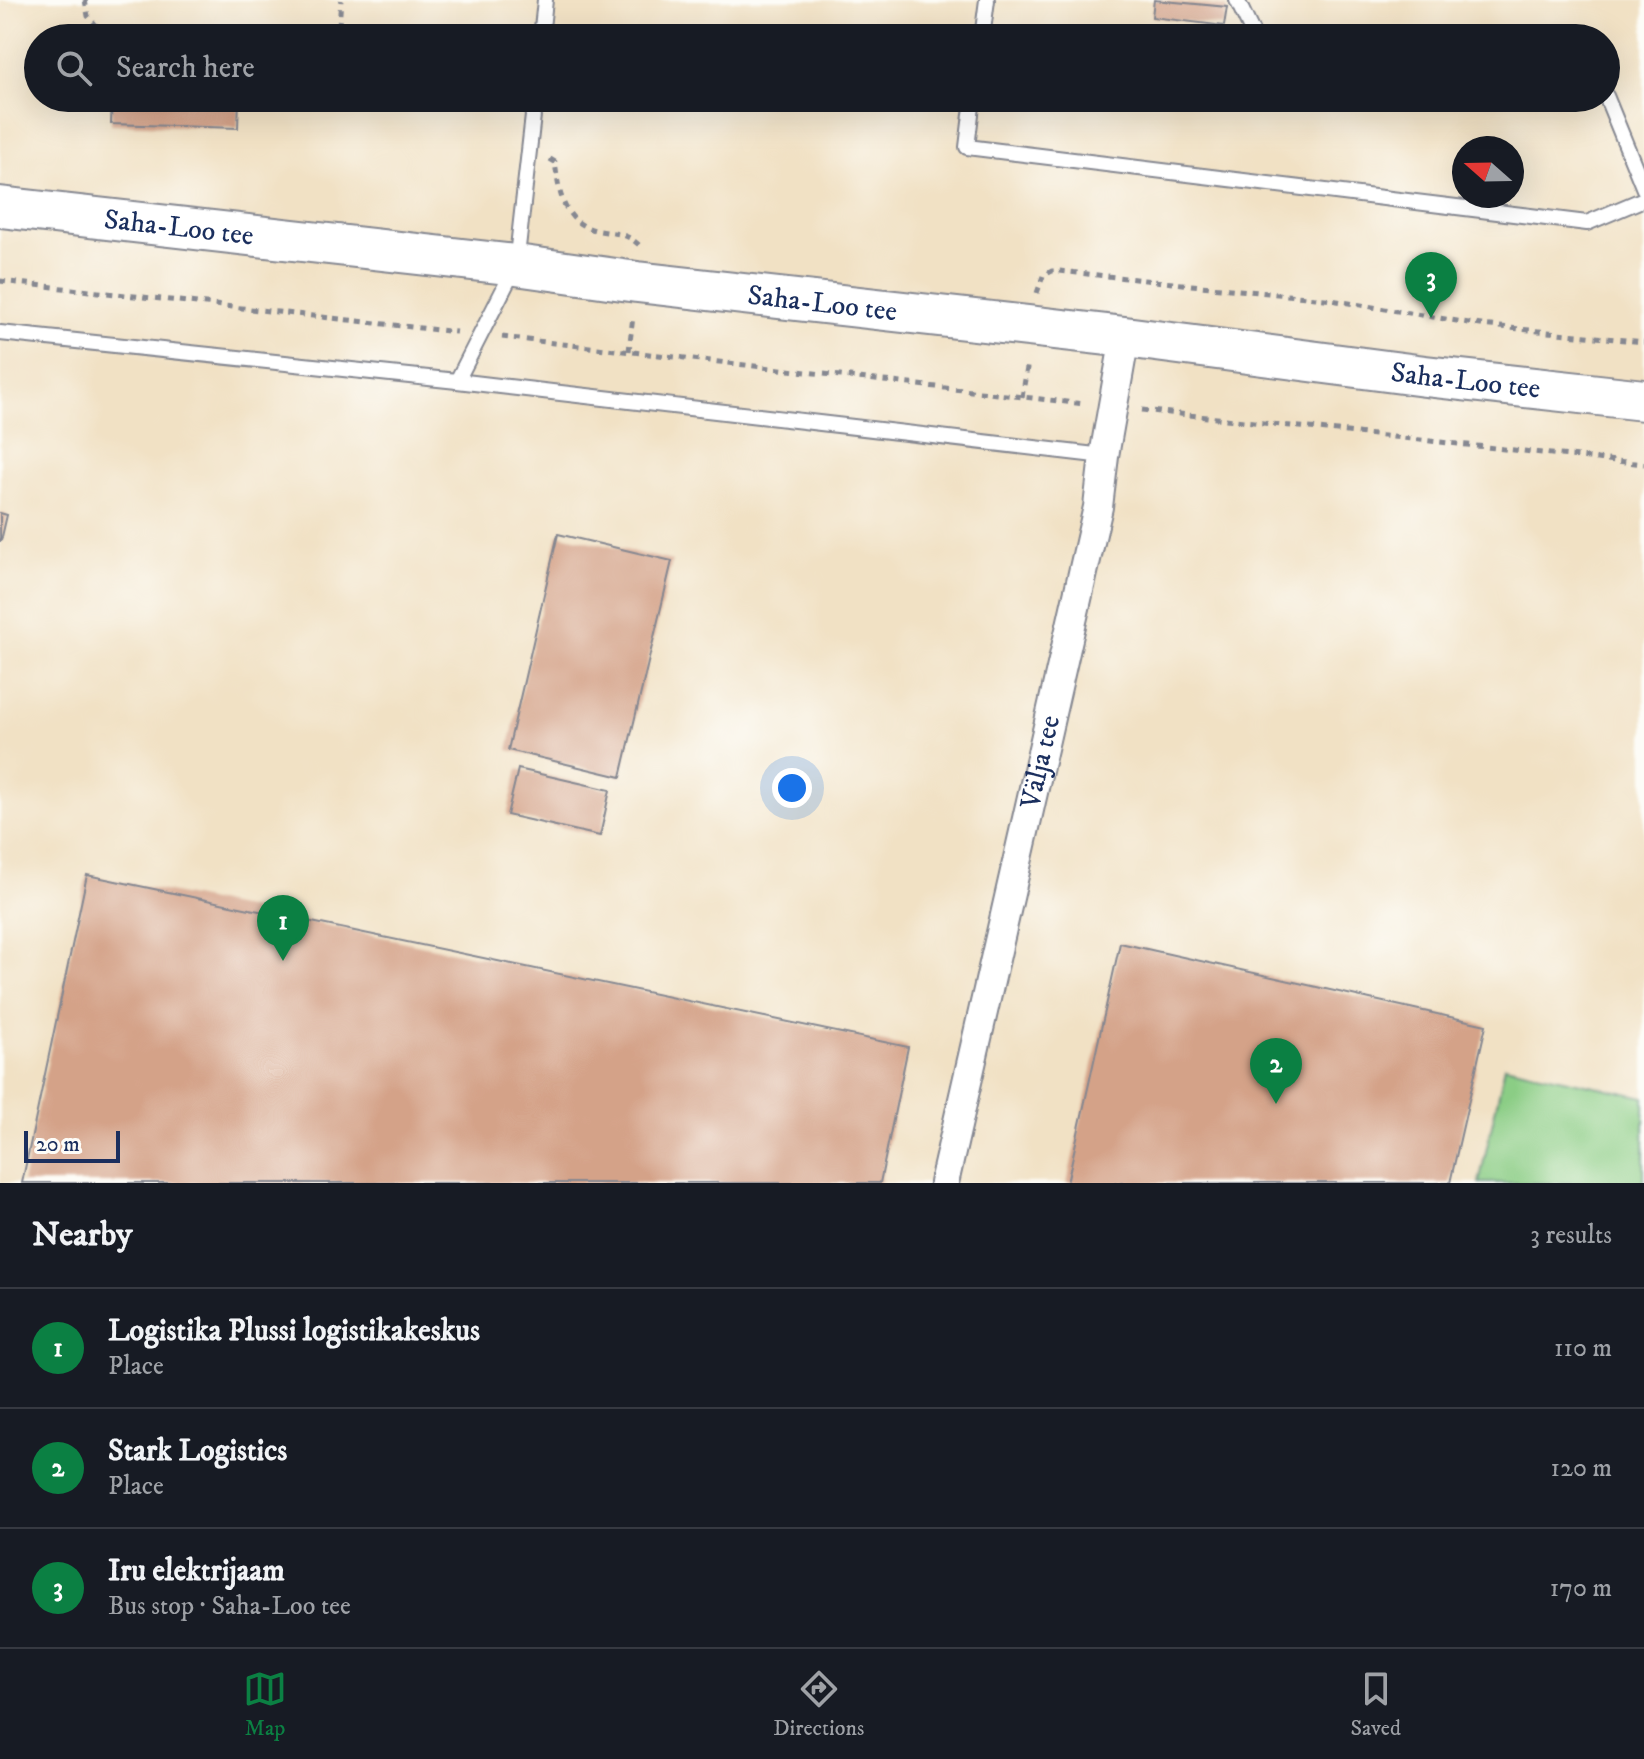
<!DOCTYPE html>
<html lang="en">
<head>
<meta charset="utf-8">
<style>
  body { margin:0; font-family:"IM FELL DW Pica",serif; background:#242831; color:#f1f3f6 }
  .compass { position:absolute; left:1452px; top:136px; width:72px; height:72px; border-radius:50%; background:#171b24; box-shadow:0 8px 32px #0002; rotate:290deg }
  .scale { position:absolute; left:24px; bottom:20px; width:96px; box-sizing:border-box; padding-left:8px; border:4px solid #1b2f5e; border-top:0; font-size:22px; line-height:28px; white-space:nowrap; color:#1b2f5e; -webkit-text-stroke:6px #fdfcf7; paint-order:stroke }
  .you { position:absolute; left:792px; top:788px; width:28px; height:28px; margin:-20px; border:6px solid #fff; border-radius:50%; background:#1a73e8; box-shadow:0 0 0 12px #1a73e833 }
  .badge { display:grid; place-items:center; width:52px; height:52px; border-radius:50%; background:#0b8043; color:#fff; font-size:26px; font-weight:700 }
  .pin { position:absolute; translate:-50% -66px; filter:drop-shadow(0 2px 4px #0008) }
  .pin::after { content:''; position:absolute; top:42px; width:28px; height:24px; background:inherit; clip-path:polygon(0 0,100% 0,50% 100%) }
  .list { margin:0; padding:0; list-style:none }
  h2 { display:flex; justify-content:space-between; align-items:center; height:104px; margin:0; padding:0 32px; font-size:34px }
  h2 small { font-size:26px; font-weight:400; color:#9ea1a6 }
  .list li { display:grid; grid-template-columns:52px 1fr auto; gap:24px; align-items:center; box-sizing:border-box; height:120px; padding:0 32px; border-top:2px solid #363941 }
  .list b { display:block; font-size:30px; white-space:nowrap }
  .list p { margin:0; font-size:26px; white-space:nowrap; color:#9ea1a6 }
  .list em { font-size:26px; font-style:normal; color:#9ea1a6 }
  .icon { flex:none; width:44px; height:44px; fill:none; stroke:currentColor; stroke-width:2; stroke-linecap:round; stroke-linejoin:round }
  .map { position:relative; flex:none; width:1644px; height:1183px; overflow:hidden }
  .search { position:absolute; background:#171b24; box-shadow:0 8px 32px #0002; left:24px; right:24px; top:24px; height:88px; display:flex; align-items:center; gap:20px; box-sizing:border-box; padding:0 28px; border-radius:44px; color:#9ea1a6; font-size:30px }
  .sheet { height:464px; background:#171b24 }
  nav { display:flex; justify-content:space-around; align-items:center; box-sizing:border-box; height:112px; border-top:2px solid #363941; background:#171b24; font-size:22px; color:#9ea1a6 }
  nav a { display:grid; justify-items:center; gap:4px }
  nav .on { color:#0b8043 }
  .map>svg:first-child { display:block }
</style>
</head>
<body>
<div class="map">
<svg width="1644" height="1183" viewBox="0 0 1644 1183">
  <rect width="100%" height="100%" fill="#fdfcf7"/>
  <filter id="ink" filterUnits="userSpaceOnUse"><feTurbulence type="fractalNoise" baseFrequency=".0125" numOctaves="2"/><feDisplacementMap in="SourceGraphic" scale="16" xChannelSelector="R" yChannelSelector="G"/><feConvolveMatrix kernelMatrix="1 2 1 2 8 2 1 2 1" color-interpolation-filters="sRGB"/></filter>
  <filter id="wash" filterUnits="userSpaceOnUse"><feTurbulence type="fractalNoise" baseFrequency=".006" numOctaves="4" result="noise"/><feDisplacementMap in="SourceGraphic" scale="32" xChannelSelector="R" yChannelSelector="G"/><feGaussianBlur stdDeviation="1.8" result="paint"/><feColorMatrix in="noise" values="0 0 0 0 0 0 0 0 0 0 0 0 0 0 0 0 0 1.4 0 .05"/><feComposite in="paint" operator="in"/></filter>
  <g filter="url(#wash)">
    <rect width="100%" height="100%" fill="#f1e1c4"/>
    <!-- green -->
    <polygon fill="#8bcd85" stroke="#537e72" stroke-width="2" points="1505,1066 1644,1097 1644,1183 1479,1183"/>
    <g id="blocks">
      <!-- building -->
      <g fill="#d4a288">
        <polygon points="1154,0 1227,7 1224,26 1152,17"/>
        <polygon points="112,98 239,98 238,128 111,124"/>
        <polygon points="0,513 7,515 1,541 0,541"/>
        <polygon points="558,534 672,561 621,777 508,750"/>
        <polygon points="518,769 610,790 600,836 507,815"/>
        <polygon points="87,875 908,1047 880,1183 22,1183"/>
        <polygon points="1120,943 1486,1025 1450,1183 1067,1183"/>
      </g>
    </g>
  </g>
  <g filter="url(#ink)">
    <use href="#blocks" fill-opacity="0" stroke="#868891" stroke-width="2"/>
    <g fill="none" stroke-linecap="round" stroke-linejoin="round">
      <!-- service casing -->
      <g stroke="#868891" stroke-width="18">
        <g id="service">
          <polyline points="1237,0 1255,38"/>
          <polyline points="541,38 545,0"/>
          <polyline points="982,38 987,0"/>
          <polyline points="1606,96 1644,189"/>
          <polyline points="973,98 967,147 1587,223 1644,199"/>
          <polyline points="0,333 457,381 1104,456"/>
          <polyline points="457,381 516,265 535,98"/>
        </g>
      </g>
      <!-- minor casing -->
      <g stroke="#868891" stroke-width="32">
        <g id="minor">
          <path id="s1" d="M944,1183L1098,507L1104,456L1125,337"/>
        </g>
      </g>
      <!-- secondary casing -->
      <g stroke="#868891" stroke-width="44">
        <g id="secondary">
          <path id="s2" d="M0,207L516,265L637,282L1125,337L1425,376L1644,400"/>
        </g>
      </g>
      <!-- path -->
      <g stroke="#868891" stroke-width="5" stroke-dasharray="6 6" stroke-linecap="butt">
        <polyline points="85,0 88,16 107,38"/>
        <polyline points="338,38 341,0"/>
        <path d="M550,159L555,162C559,193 563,225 600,231C617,234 628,233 641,247"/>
        <polyline points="0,281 456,332"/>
        <polyline points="1037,293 1043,276 1052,271 1059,271 1325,299 1481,325 1644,342"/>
        <polyline points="502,337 1084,404"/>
        <polyline points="629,351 633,316"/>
        <polyline points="1022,397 1028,362"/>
        <polyline points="1142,410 1644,464"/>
      </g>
      <!-- service -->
      <use href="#service" stroke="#fff" stroke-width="14"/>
      <!-- minor -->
      <use href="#minor" stroke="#fff" stroke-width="28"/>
      <!-- secondary -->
      <use href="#secondary" stroke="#fff" stroke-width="40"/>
    </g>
  </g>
  <g text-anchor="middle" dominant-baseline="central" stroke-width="6" stroke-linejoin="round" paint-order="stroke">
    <!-- street labels -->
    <g font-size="28" fill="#1b2f5e" stroke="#fdfcf7">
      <text stroke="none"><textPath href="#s2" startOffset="180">Saha-Loo tee</textPath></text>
      <text stroke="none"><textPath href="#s2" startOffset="828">Saha-Loo tee</textPath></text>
      <text stroke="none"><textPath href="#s2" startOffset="1476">Saha-Loo tee</textPath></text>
      <text stroke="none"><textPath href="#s1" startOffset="432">Välja tee</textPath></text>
    </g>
  </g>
</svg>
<svg class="compass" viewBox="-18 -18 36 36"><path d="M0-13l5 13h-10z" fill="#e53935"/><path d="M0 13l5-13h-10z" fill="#9ea1a6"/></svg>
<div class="scale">20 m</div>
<div class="you"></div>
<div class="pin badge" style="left:283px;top:961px">1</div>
<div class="pin badge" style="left:1276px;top:1104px">2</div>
<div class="pin badge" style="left:1431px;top:318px">3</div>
<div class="search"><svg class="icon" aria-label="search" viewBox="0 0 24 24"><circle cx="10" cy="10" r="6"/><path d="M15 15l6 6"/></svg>Search here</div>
</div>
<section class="sheet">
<h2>Nearby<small>3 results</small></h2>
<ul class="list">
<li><span class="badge">1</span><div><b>Logistika Plussi logistikakeskus</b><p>Place</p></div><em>110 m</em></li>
<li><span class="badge">2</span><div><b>Stark Logistics</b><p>Place</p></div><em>120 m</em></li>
<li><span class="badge">3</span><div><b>Iru elektrijaam</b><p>Bus stop · Saha-Loo tee</p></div><em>170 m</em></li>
</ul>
</section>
<nav>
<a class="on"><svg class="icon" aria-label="map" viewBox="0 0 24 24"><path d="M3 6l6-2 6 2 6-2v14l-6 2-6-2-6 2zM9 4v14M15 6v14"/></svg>Map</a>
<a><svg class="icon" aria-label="directions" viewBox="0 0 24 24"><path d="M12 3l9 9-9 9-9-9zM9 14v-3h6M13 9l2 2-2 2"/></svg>Directions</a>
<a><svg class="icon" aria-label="saved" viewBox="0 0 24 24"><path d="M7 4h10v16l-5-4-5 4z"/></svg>Saved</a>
</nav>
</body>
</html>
